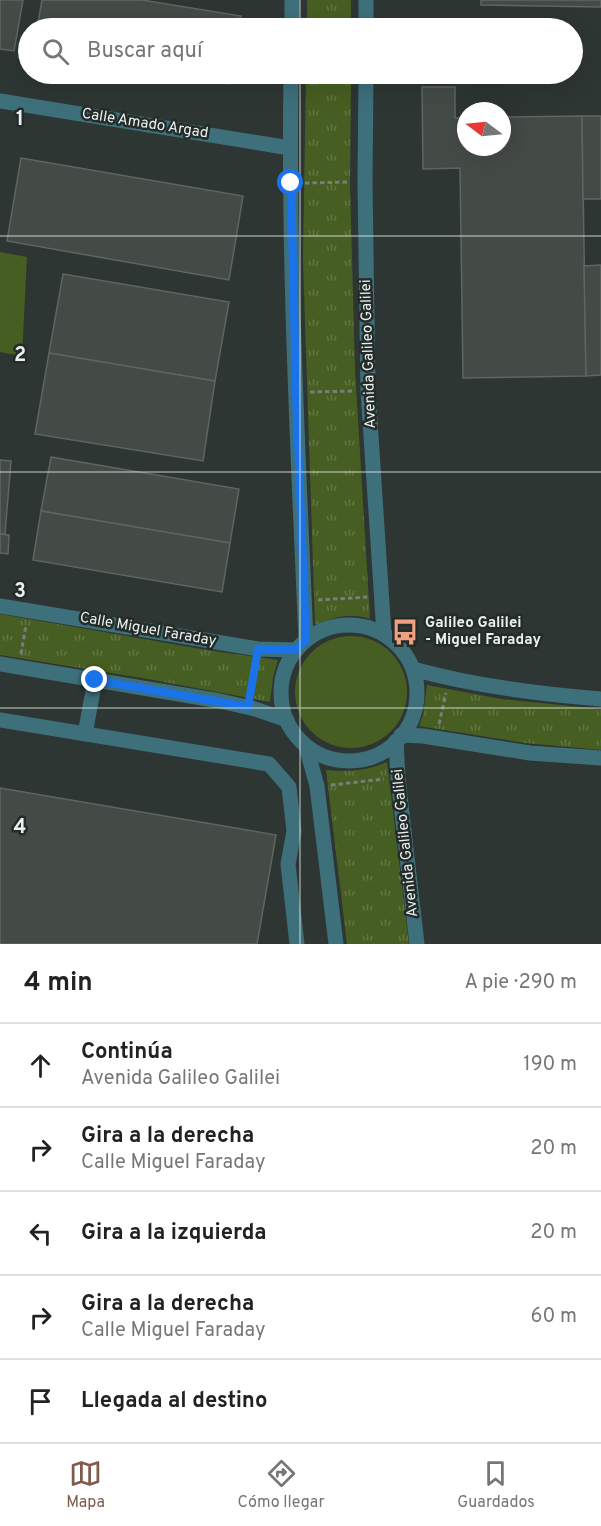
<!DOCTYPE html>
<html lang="es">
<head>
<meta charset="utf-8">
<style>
  body { margin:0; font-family:Overpass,sans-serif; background:#f2f2f2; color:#222 }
  .compass { position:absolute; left:457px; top:102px; width:54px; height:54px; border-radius:50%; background:#fff; box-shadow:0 6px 24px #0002; rotate:286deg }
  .stop { position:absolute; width:18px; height:18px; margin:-14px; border:4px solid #1a73e8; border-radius:50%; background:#fff }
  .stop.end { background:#1a73e8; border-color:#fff; box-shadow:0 2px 6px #0008 }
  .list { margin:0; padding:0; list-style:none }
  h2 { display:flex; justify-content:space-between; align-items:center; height:78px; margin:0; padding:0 24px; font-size:26px }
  h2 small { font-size:20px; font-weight:400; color:#767676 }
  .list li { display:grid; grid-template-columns:39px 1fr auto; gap:18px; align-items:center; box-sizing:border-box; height:84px; padding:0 24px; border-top:2px solid #e0e0e0 }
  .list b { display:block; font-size:22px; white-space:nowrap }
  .list p { margin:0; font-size:20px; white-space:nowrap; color:#767676 }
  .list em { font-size:20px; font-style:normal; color:#767676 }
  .icon { flex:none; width:33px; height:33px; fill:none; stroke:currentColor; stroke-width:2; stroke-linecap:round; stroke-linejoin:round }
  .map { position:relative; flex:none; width:601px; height:944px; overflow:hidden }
  .search { position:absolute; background:#fff; box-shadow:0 6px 24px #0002; left:18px; right:18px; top:18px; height:66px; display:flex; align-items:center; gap:15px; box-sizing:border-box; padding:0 21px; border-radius:33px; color:#767676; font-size:22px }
  .sheet { height:498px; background:#fff }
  nav { display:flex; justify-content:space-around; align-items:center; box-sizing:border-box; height:84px; border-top:2px solid #e0e0e0; background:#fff; font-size:16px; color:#767676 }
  nav a { display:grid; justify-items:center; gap:3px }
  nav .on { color:#805b4c }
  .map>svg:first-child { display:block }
</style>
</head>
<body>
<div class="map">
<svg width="601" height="944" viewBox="0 0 601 944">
  <defs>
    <pattern id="park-tufts" width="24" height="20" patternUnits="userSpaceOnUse" patternTransform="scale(1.5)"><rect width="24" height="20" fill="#475e22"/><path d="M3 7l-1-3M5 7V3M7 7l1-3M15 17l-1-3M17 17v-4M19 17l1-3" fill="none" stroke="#627542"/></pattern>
  </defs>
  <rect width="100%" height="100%" fill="#2e3634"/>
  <!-- green -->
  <g fill="#475e22">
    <polygon points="0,252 27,257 22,356 0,352"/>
    <circle cx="351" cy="692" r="56"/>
  </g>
  <!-- park -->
  <g fill="url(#park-tufts)">
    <rect x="307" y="0" width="44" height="28"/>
    <path d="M306,74H351L350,185L355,370L370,619C350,612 334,617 315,625L303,260Z"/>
    <polygon points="0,614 207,650 278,660 273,677 270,702 148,679 0,655"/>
    <polygon points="427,685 501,699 601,709 601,750 525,743 419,726 423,715"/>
    <path d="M387,762L409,944H347L326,770C348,772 366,771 387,762Z"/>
  </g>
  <!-- building -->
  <g fill="#444a46" stroke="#5f6561" stroke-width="1.5">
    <polygon points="0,0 23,0 14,51 0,49"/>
    <polygon points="42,0 142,0 241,16 239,28 37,28"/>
    <polygon points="481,0 601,0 601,7 481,5"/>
    <polygon points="162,74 231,74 229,84"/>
    <polygon points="422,87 455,87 455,118 466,118 466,147 502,147 502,117 582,116 586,376 463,378 460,168 423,169"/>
    <polygon points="582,116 601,116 601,199 583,199"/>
    <polygon points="21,158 243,196 229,280 7,241"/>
    <polygon points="601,265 601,375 586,376 584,266"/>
    <polygon points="63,274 229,302 215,381 49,353"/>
    <polygon points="49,353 215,381 203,461 35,434"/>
    <polygon points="51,457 239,489 230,543 41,511"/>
    <polygon points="0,460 11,461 5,534 0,534"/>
    <polygon points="41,511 230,543 222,592 33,560"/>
    <polygon points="0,534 9,535 8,554 0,553"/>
    <polygon points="0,788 276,835 257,944 0,944"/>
  </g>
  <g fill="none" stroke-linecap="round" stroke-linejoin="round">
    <!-- path -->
    <g stroke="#777e7c" stroke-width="3" stroke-dasharray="4.5 3" stroke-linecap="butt">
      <polyline points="305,183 349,182"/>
      <polyline points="310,392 354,391"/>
      <polyline points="318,600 368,597"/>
      <polyline points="21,654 26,625"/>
      <polyline points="250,694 255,665"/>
      <polyline points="439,724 446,693"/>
      <polyline points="331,785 384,779"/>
    </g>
    <!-- minor -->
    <g stroke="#3e707b" stroke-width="15">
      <polyline points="292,28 292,0"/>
      <polyline points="366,28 366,0"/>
      <path d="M291,74C288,262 298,451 306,640"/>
      <polyline points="366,74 365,182 368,390 384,634"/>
      <polyline points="0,101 290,148"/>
      <polyline points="0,606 258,649 296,650"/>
      <circle cx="349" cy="693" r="68"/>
      <polyline points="0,664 220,701 255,709 287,720"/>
      <path d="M413,669C474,686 537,694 601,699"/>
      <polyline points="0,720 269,764 289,787 294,831 288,864 297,944"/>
      <polyline points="85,734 95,680"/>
      <polyline points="401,735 423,736 530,753 601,758"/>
      <polyline points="396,741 398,778 417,944"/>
      <polyline points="306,746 317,786 336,944"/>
    </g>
  </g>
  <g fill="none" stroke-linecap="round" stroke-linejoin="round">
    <!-- route -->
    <polyline stroke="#1a73e8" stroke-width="8" points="95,680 248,707 258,649 296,650 306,640 296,393 291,183"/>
  </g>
  <!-- grid -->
  <path fill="none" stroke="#ebf0ef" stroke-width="1.5" stroke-opacity="0.55" d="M300,0V28M300,74V944M0,236H601M0,472H601M0,708H601"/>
  <!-- icons -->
  <defs>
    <g id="bus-bare" transform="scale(2.07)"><path d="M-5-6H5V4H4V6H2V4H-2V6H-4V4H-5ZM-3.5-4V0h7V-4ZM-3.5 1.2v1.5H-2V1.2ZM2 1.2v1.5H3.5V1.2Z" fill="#f2a07f" stroke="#242c2a" stroke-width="2.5" paint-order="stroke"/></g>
  </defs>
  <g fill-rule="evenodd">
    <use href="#bus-bare" x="405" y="632"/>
  </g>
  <g text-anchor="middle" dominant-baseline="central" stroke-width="5" stroke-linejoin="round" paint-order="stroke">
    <!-- street labels -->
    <g font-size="15" fill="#ebf0ef" stroke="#242c2a">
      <text transform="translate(145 124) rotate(9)">Calle Amado Argad</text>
      <text transform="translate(369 354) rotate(-92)">Avenida Galileo Galilei</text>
      <text transform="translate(148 630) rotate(10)">Calle Miguel Faraday</text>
      <text transform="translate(406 843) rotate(-96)">Avenida Galileo Galilei</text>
    </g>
    <!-- poi labels -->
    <g font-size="15" font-weight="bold" fill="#ebf0ef" stroke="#242c2a" text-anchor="start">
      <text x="425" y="623">Galileo Galilei<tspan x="425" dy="17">- Miguel Faraday</tspan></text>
    </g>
  </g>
  <g font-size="20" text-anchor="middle" font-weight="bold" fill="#ebf0ef" stroke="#242c2a" stroke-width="5" stroke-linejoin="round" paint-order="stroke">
    <text x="20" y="125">1</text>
    <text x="20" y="361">2</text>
    <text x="20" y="597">3</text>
    <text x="20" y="833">4</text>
  </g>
</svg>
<svg class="compass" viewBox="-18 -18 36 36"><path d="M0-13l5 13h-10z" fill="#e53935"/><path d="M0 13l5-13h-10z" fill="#767676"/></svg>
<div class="stop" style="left:291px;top:183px"></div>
<div class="stop end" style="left:95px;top:680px"></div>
<div class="search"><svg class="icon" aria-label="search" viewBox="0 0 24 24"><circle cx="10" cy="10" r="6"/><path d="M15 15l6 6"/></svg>Buscar aquí</div>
</div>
<section class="sheet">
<h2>4 min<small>A pie · 290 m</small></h2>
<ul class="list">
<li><svg class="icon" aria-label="ahead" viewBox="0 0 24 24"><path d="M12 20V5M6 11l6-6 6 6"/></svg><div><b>Continúa</b><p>Avenida Galileo Galilei</p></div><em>190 m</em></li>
<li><svg class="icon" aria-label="right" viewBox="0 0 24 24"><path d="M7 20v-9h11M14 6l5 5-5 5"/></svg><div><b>Gira a la derecha</b><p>Calle Miguel Faraday</p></div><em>20 m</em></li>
<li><svg class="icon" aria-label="left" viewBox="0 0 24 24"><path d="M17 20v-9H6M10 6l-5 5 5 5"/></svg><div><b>Gira a la izquierda</b></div><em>20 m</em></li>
<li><svg class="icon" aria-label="right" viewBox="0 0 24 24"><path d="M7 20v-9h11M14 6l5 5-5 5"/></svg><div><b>Gira a la derecha</b><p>Calle Miguel Faraday</p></div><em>60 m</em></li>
<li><svg class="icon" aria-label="arrive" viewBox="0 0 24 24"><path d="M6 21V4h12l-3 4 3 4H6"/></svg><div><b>Llegada al destino</b></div></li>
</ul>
</section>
<nav>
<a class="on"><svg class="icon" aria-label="map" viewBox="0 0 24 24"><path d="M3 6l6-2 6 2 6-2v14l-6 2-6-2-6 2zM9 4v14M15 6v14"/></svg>Mapa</a>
<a><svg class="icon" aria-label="directions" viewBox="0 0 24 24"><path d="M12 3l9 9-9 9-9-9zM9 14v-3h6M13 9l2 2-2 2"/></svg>Cómo llegar</a>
<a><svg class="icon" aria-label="saved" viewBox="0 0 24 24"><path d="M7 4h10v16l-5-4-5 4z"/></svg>Guardados</a>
</nav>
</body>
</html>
